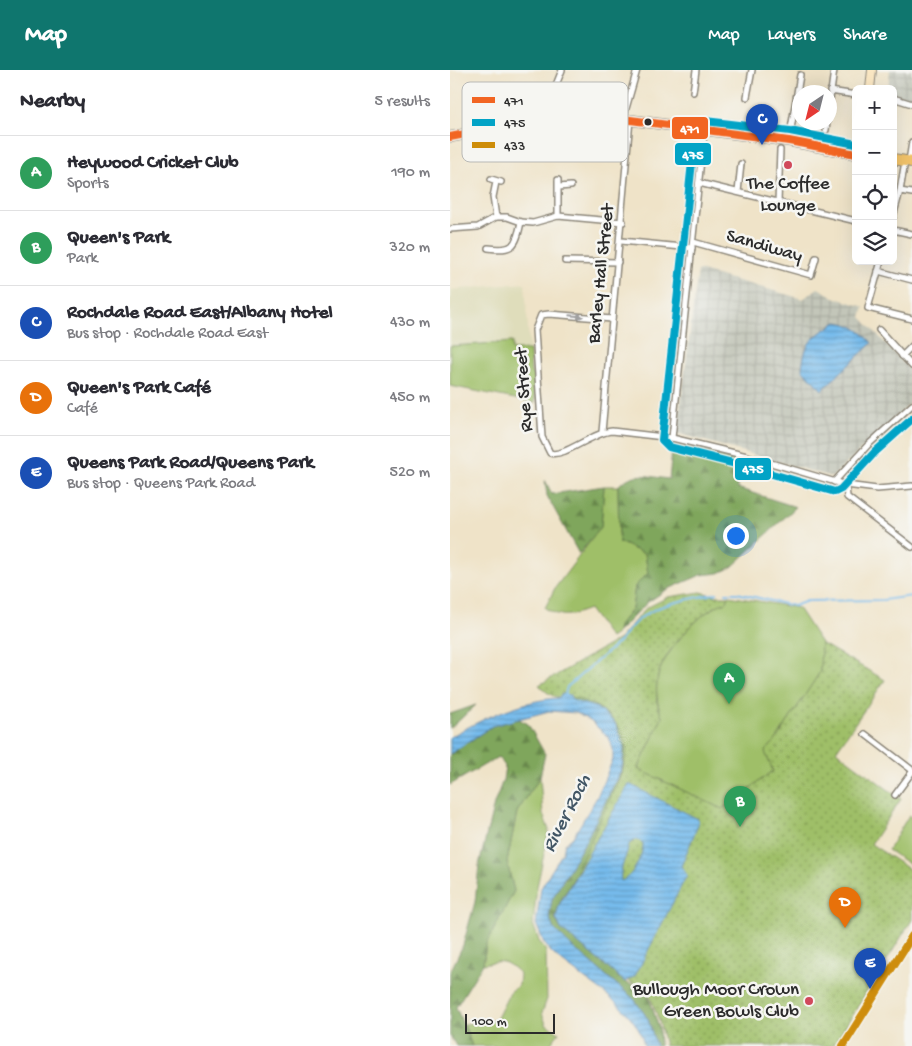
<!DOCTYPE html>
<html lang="en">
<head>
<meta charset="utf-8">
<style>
  body { margin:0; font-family:"Gochi Hand",sans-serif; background:#f7f7f7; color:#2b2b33 }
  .controls { position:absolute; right:15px; top:15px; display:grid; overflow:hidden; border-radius:8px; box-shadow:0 5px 20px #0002 }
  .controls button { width:45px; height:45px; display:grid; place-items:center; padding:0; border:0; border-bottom:1px solid #e1e1e2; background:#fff; color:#2b2b33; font:25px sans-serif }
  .compass { position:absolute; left:342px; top:15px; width:45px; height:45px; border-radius:50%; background:#fff; box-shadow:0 5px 20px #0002; rotate:215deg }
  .scale { position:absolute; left:15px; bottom:12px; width:90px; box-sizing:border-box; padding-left:5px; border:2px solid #2b2b2b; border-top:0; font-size:14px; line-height:18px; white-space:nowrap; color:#2b2b2b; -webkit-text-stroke:4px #f6f6f2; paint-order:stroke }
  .you { position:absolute; left:285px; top:465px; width:18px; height:18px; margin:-12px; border:4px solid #fff; border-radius:50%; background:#1a73e8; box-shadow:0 0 0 8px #1a73e833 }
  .badge { display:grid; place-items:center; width:32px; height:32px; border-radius:50%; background:#0f766e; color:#fff; font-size:16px; font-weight:700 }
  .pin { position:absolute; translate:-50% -41px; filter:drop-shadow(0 1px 2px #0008) }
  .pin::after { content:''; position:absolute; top:26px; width:18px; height:15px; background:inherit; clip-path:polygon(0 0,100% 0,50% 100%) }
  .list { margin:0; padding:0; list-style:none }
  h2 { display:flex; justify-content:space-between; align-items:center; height:65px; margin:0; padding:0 20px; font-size:21px }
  h2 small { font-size:16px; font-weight:400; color:#7c7c81 }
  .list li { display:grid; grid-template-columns:32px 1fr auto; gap:15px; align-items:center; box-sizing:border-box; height:75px; padding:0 20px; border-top:1px solid #e1e1e2 }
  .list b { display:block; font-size:19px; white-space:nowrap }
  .list p { margin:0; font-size:16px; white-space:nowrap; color:#7c7c81 }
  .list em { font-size:16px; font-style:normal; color:#7c7c81 }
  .icon { flex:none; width:28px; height:28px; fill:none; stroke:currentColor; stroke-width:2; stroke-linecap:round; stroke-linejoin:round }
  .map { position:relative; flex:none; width:462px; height:976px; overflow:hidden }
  header { display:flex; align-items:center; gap:30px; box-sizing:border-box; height:70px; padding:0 25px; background:#0f766e; color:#fff }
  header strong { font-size:24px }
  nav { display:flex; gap:28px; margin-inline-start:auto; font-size:18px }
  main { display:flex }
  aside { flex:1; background:#fff }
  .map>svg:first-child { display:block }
</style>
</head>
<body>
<header>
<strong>Map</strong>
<nav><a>Map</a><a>Layers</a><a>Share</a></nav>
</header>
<main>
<aside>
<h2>Nearby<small>5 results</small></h2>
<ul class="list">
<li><span class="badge" style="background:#2e9e5b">A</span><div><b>Heywood Cricket Club</b><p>Sports</p></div><em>190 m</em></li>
<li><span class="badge" style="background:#2e9e5b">B</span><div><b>Queen's Park</b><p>Park</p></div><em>320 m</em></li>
<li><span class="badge" style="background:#1a4fb4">C</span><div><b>Rochdale Road East/Albany Hotel</b><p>Bus stop · Rochdale Road East</p></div><em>430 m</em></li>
<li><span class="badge" style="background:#e8710a">D</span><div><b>Queen's Park Café</b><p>Café</p></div><em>450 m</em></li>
<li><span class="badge" style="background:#1a4fb4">E</span><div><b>Queens Park Road/Queens Park</b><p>Bus stop · Queens Park Road</p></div><em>520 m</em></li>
</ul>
</aside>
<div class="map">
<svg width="462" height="976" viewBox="0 0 462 976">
  <defs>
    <pattern id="industrial-grid" width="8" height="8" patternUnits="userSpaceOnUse" patternTransform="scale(1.25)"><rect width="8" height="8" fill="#c3c6b9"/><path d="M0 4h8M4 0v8" fill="none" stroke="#a8aa9f"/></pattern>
    <pattern id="forest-firs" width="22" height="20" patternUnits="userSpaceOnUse" patternTransform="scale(1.25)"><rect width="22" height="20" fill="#7fa65c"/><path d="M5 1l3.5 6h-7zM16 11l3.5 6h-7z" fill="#68874c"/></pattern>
    <pattern id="park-dots" width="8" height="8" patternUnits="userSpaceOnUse" patternTransform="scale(1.25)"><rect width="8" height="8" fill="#9fbf67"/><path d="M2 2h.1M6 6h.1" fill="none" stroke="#829b55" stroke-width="1.8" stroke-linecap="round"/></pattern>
    <pattern id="water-rules" width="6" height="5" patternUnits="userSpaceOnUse" patternTransform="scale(1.25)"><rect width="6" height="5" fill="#76bbec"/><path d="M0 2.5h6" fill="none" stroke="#6198bf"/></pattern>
  </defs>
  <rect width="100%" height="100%" fill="#f6f6f2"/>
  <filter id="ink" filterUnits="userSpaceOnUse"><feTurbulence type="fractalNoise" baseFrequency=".02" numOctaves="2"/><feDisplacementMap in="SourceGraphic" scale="10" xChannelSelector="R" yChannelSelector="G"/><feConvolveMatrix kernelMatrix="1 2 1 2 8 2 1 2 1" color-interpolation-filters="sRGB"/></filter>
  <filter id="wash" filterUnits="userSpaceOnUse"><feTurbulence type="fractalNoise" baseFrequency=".0096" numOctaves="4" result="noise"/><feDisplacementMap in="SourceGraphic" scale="20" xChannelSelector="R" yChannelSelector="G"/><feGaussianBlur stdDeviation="1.12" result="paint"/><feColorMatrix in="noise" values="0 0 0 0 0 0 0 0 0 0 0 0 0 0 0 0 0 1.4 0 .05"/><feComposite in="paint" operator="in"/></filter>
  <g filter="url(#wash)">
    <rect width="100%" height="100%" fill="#efe3c8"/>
    <!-- built -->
    <polygon fill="#dfddbb" points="75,213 81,302 85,307 85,333 0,316 0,220"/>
    <!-- industrial -->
    <g fill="url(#industrial-grid)">
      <polygon points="440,0 462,0 462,29 443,26 443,19 438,19"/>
      <polygon points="248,200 353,229 368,218 384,227 414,237 411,247 462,302 462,332 382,407 227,363"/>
    </g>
    <!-- grass -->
    <g fill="#9fbf67" stroke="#657549">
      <polygon points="62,272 62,280 80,280 81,302 85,307 85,333 0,316 0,276"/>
      <path d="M154,416H168L169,472L195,484L198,503L185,516L182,539L168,556L167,563L160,568L139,539C120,546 113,549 95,538L105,518L151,457Z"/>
      <path d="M279,526L348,538L371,573L370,602L326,670L315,682L323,701L272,739L188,699L212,647C207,634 205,619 208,606C213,583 254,536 277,532Z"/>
      <path d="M90,707L93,744L99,760L87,817L83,854L89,871L96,881L97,929L92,943L96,954L109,963L99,976H22L14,954L46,950L60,922L69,915L70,904C56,890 52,890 33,894L36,874L64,821L57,792L67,742Z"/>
      <polygon points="459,745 462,747 462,796 438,780"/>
    </g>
    <!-- forest -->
    <g fill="url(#forest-firs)" stroke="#556844">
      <path d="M223,372L289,391L287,418L346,437L282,497L269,503L251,505L216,520L198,532L167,563L168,556L182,539L185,516L198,503L195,484L169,472L168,416C186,399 197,407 219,409Z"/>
      <polygon points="95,410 102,424 154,416 151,457 129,484 97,426"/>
      <polygon points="142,597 187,671 142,777 111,830 105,848 111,859 175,912 197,922 209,958 210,976 206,976 198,949 184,929 122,877 103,858 99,846 102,829 136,770 172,698 174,677 147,638 121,630 120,625"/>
      <polygon points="26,635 2,657 0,658 0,644"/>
      <polygon points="67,648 78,654 95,684 90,707 67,742 57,792 64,821 36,874 33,894 6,937 22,976 6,976 0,966 0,902 13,875 25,832 29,795 44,734 53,710 55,696 48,687 0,715 0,684 42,656"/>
    </g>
    <!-- park -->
    <path fill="url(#park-dots)" stroke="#657549" d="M251,522L266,526H279L277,532C254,536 212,583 208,606C205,619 206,634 212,647L188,699L272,739L323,701L315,682L326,670L370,602L371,573L435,610L386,681L451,729L421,774L462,801V850L383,976H215L209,950L198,922L164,903L106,848L173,700C174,693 177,683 176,676C171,651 151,635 128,629C106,624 107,633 89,615L169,569L196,538L218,527Z"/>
    <!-- water -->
    <g fill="url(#water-rules)" stroke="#50738c" fill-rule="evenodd">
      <path d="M387,252C402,254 412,261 422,273L372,320L352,299C355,270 363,267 387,252Z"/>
      <path d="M112,624L120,625L122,630L147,638L165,653L174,677L172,698L136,770L102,829L99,846L103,858L122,877L184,929L198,949L206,976H194C189,936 128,909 101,882L94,873L86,854L91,818L113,782L115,774L123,767L147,727L163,689V679L159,668L142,652L126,643L99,641L42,656L0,684V667C34,648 69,631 108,628Z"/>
      <path d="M179,714L248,749V755L231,796L237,805L185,906L175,912L111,859L106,848L109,835ZM186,769L193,773C194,783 182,809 171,811C169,797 177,787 179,774Z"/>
    </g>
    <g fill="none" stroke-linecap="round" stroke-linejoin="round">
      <!-- stream -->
      <g stroke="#76bbec" stroke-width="2">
        <polyline points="276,523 287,523 344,536 357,531 433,530 462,526"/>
        <path d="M115,625L117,617L170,571C194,532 227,533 267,523"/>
      </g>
    </g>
  </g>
  <g filter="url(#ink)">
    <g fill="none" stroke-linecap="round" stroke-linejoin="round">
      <!-- street casing -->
      <g stroke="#8d877a" stroke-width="8">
        <g id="street">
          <polyline points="380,21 406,25"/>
          <polyline points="243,22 246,0"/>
          <polyline points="297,27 302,0"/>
          <polyline points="443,28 462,34"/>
          <polyline points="380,29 384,0"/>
          <polyline points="173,49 187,0"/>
          <polyline points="92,50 112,0"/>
          <polyline points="376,60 377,52"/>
          <polyline points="339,71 350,5"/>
          <polyline points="459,91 462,72"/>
          <polyline points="41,109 51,112"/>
          <polyline points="46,112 43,127 46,147"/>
          <polyline points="249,113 406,151"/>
          <polyline points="109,117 121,116"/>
          <polyline points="450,121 462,123"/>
          <polyline points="288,122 291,94"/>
          <polyline points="328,132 330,80"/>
          <polyline points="108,146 108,110"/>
          <polyline points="443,147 450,121 455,91"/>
          <polyline points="0,159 28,157 46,147 57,147 71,152 83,153 108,146 173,152"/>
          <polyline points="443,160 462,164"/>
          <polyline points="171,171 242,178"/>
          <polyline points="243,172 361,205 366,188"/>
          <path d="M38,178C63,181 66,177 71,152"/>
          <polyline points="115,191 168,192"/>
          <polyline points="431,191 418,238 462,249"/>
          <polyline points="428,201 462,210"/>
          <path d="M162,249L99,244L91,245L85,260L92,367L100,383C114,388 143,362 162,361L222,368L297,386L396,415L427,419L462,416"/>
          <polyline points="429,260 462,296"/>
          <polyline points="452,286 462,276"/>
          <polyline points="152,362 180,50"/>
          <polyline points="222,368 254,61"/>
          <polyline points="384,412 418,375 462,335"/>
          <polyline points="396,415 397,427 462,477"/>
          <polyline points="415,664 462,700"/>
          <polyline points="445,725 462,702"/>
        </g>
      </g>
      <!-- secondary casing -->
      <g stroke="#8d877a" stroke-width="10">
        <g id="secondary">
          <polyline points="420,19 422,0"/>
          <polyline points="393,976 462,866"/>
        </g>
      </g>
      <!-- highway casing -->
      <g stroke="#8d877a" stroke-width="12">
        <g id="highway">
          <polyline points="0,67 82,51 140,47 173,49 339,71 406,84"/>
          <polyline points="443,89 462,92"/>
        </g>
      </g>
      <!-- street -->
      <use href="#street" stroke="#fff" stroke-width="5"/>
      <!-- secondary -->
      <use href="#secondary" stroke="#fae7c3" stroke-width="8"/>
      <!-- highway -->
      <use href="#highway" stroke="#f2c36a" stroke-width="10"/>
      <!-- bus-1 casing -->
      <g stroke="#f6f6f2" stroke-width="11">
        <polyline id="bus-1" points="0,67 82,51 140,47 173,49 339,71 406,84"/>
      </g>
      <!-- bus-2 casing -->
      <g stroke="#f6f6f2" stroke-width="11">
        <polyline id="bus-2" points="406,74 340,61 255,51 246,55 212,370 219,377 294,396 385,422 391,419 425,382 462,349"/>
      </g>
      <!-- bus-3 casing -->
      <g stroke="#f6f6f2" stroke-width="11">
        <polyline id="bus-3" points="393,976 462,866"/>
      </g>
      <!-- bus-1 -->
      <use href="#bus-1" stroke="#f26522" stroke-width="8"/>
      <!-- bus-2 -->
      <use href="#bus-2" stroke="#02a3c6" stroke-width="8"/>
      <!-- bus-3 -->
      <use href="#bus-3" stroke="#ce8d09" stroke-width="8"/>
    </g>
    <!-- one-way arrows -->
    <defs><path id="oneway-solid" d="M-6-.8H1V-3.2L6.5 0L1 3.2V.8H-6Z" transform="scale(1.25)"/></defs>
    <use fill="#a0a0a0" href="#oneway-solid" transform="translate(126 246) rotate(5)"/>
  </g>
  <!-- markers -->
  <circle fill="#2b2b2b" stroke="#f6f6f2" stroke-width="2" cx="198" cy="52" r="4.5"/>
  <g fill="#d1495b" stroke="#f6f6f2" stroke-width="2">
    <circle cx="338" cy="95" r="5"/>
    <circle cx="359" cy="931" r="5"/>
  </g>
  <g text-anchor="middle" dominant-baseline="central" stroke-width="5" stroke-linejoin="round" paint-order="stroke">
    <!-- poi labels -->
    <g font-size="19" fill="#2b2b2b" stroke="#f6f6f2">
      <text x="338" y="114">The Coffee<tspan x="338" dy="22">Lounge</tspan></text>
      <text x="349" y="920" text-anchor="end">Bullough Moor Crown<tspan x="349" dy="22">Green Bowls Club</tspan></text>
    </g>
    <!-- street labels -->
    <g font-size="19" fill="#2b2b2b" stroke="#f6f6f2">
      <text transform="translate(314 177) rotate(16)">Sandiway</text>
      <text transform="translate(152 204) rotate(-84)">Barley Hall Street</text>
      <text transform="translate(75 320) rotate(-94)">Rye Street</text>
    </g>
    <!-- water labels -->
    <g font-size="20" font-style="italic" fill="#425665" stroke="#f6f6f2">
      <text transform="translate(118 744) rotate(-63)">River Roch</text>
    </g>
  </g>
  <!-- legend -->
  <rect x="12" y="12" width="166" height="80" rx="8" fill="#f6f6f2" stroke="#b9b9b6" stroke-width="1"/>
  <rect x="22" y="27" width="23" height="6" fill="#f26522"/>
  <rect x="22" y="49" width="23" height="7" fill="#02a3c6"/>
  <rect x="22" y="72" width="23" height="6" fill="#ce8d09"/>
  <g font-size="14" fill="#2b2b2b">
    <text x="54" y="35">471</text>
    <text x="54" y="57">475</text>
    <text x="54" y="80">433</text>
  </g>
  <g stroke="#f6f6f2" stroke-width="2">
    <rect x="221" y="46" width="38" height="24" rx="5" fill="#f26522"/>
    <rect x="224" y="72" width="38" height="24" rx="5" fill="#02a3c6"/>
    <rect x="284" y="387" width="38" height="24" rx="5" fill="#02a3c6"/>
  </g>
  <g font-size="14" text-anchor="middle" font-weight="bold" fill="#fff">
    <text x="240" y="63">471</text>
    <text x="243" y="89">475</text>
    <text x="303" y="403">475</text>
  </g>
</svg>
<div class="controls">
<button>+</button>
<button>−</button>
<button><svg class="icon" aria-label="locate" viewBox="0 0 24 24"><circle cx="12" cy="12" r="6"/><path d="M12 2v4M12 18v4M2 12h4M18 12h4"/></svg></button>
<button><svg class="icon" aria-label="layers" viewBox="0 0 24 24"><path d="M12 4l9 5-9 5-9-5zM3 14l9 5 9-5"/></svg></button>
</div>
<svg class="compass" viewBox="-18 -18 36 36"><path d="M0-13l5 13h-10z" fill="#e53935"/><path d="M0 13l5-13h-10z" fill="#7c7c81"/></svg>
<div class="scale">100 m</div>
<div class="you"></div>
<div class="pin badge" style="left:279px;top:634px;background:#2e9e5b">A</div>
<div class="pin badge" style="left:290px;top:757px;background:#2e9e5b">B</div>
<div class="pin badge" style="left:312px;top:75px;background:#1a4fb4">C</div>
<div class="pin badge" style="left:395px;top:858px;background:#e8710a">D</div>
<div class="pin badge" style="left:420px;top:919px;background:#1a4fb4">E</div>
</div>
</main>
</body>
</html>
